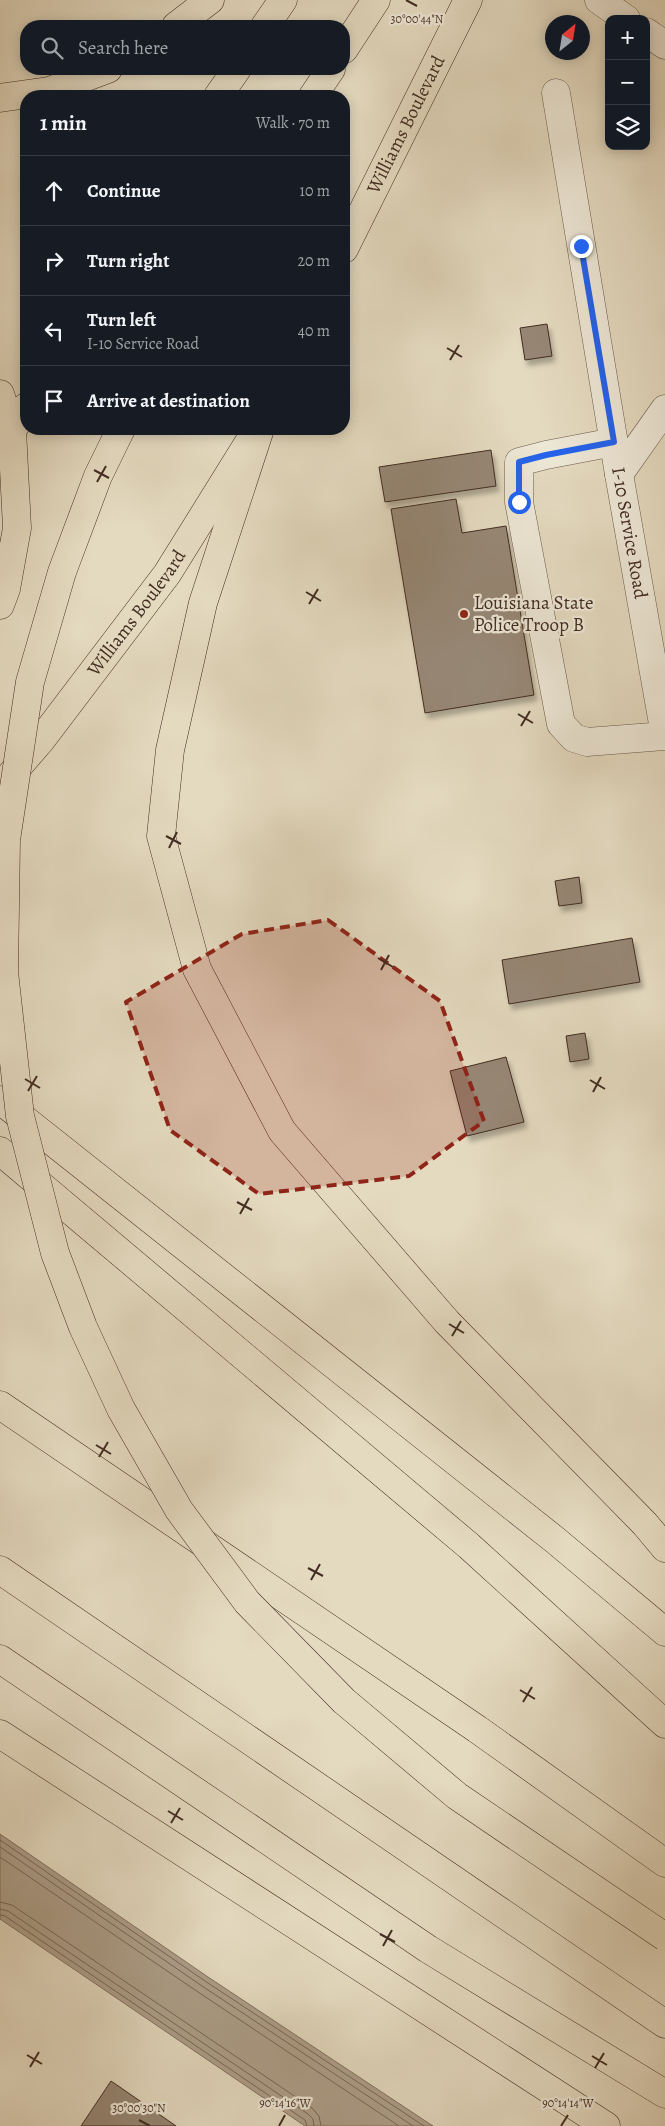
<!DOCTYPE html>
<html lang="en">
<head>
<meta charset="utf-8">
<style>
  body { margin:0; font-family:Alegreya,serif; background:#242831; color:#f1f3f6 }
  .controls { position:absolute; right:15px; top:15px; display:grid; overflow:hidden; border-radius:10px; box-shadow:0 2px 12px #0003 }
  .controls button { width:45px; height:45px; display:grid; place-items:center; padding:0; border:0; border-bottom:1px solid #363941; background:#171b24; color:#f1f3f6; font:25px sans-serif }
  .compass { position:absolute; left:545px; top:15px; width:45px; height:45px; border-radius:50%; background:#171b24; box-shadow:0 2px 12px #0003; rotate:30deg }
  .stop { position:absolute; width:15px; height:15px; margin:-11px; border:4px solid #2563eb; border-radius:50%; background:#fff }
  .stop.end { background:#2563eb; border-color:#fff; box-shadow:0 1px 5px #0008 }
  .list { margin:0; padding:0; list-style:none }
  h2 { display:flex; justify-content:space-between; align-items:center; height:65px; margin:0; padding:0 20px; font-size:21px }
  h2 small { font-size:16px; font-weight:400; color:#9ea1a6 }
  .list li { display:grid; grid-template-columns:32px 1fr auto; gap:15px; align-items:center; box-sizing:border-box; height:70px; padding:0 20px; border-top:1px solid #363941 }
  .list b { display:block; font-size:19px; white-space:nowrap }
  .list p { margin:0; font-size:16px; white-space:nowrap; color:#9ea1a6 }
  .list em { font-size:16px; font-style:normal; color:#9ea1a6 }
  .icon { flex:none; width:28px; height:28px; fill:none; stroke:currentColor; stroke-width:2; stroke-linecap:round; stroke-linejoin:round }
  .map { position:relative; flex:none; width:665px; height:2126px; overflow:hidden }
  .search { position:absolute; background:#171b24; box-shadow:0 2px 12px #0003; left:20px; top:20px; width:330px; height:55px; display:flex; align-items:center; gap:12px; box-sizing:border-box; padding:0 18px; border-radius:20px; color:#9ea1a6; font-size:19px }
  .panel { position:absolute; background:#171b24; box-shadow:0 2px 12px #0003; left:20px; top:90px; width:330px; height:345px; border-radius:20px }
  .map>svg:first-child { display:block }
</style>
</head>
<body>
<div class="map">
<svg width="665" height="2126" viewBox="0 0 665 2126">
  <defs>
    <filter id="shadow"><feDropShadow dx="3" dy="5.5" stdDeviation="2.5" flood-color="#0004"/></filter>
  </defs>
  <rect width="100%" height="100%" fill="#e4dac0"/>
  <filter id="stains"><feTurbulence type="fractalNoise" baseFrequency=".004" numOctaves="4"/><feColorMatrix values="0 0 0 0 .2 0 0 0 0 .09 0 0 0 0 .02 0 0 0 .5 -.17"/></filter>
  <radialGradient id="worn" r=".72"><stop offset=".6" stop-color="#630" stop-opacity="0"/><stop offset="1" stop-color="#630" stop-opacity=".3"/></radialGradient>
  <!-- water -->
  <polygon fill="#ad9f8a" stroke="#827160" points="0,1834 208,1977 433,2126 305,2126 0,1919"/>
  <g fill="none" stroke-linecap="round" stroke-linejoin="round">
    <!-- shore -->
    <g stroke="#786656" stroke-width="1">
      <polyline points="0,1840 205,1981 424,2126"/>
      <polyline points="0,1847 202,1986 413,2126"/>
      <polyline points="0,1857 198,1992 399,2126"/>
      <polyline points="0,1902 12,1905 312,2108 319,2116 321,2126"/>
      <polyline points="0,1909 8,1911 308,2114 313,2119 314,2126"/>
      <polyline points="0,1915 5,1916 305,2120 307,2126"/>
    </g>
  </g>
  <!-- building -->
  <g fill="#968774" stroke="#422d22" filter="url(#shadow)">
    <polygon points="547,324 552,356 525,360 520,328"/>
    <polygon points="491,450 496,486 385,502 379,467"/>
    <polygon points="456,499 462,533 506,526 534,695 425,713 391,509"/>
    <polygon points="579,877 582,903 559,906 555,881"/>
    <polygon points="632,938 640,982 509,1004 502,960"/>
    <polygon points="585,1033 589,1059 570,1062 566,1036"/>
    <polygon points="506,1057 524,1122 467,1136 450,1071"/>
    <polygon points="111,2081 176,2126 81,2126"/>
  </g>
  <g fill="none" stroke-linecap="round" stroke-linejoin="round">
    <!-- minor casing -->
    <g stroke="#6a584a" stroke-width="29">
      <g id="minor">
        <polyline points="599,0 626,19"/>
        <polyline points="646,32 665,45"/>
        <path id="s1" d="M556,93L619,474L665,735"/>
        <polyline points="614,442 546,455 519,462 519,502 561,724 574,738 587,742 665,736"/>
        <polyline points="619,474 665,409"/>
      </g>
    </g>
    <!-- major casing -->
    <g stroke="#422d22" stroke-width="29">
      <g id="major">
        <polyline points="265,26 283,0"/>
        <polyline points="218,96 237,69"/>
        <path id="s2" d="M344,249L468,0"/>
        <polyline points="2,448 26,407"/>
        <path id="s3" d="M9,777L41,740L167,574L251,439"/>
      </g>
    </g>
    <!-- highway casing -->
    <g stroke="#422d22" stroke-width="29">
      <g id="highway">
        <polyline points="176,26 210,0"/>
        <polyline points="344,49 376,0"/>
        <polyline points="313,96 331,69"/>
        <polyline points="0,98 49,91 108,69"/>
        <polyline points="0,394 12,430 17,528 6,589 0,605"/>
        <polyline points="260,429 203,603 170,750 161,836 197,969 282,1131 447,1322 645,1524 665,1548"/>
        <polyline points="0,1100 555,1540 665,1632"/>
        <polyline points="0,1151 469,1546 665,1724"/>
        <polyline points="0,1405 477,1729 665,1863"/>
        <polyline points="0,1570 665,2024"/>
        <polyline points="0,1659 428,1949 665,2094"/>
        <polyline points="0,1734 606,2126"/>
      </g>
    </g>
    <!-- minor -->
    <use href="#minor" stroke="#ede7d6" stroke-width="28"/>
    <!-- major -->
    <use href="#major" stroke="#e4dac0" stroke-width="28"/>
    <!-- highway -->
    <use href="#highway" stroke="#e4dac0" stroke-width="28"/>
    <!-- highway-bridge casing -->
    <g stroke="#422d22" stroke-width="29" stroke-linecap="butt">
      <polyline id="highway-bridge" points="121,429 98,476 62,572 30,682 6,840 4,972 20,1116 55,1253 83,1327 121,1409 179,1510 247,1602 344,1701 457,1796 665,1937"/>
    </g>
    <!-- highway-bridge -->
    <use href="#highway-bridge" stroke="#e4dac0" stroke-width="28"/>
  </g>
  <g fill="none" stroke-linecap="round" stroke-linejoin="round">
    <!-- route -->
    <polyline stroke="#2563eb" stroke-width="6" points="519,502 519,462 546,455 614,442 581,246"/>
  </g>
  <!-- marked area -->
  <path fill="#8f2418" fill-opacity="0.2" stroke="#8f2418" stroke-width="4" stroke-dasharray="10 6" stroke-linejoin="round" d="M328,920L440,1001L484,1121L409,1176L259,1194L170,1130L126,1002L242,934Z"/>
  <!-- ticks -->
  <path fill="none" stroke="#422d22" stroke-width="2" d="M406,0L417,6M447,348L462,357M450,360L459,345M94,470L109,478M97,482L106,466M306,592L321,601M309,604L318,589M518,714L533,723M521,726L530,711M166,836L181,844M169,848L177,832M378,958L393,967M381,970L389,955M25,1079L40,1088M590,1080L605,1089M28,1091L37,1076M593,1092L601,1077M237,1202L252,1210M240,1214L249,1198M449,1324L464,1333M452,1336L461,1321M96,1445L111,1454M99,1457L108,1442M308,1568L323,1576M311,1580L320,1564M520,1690L535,1699M523,1702L532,1687M168,1811L183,1820M171,1823L180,1808M380,1934L395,1942M383,1946L392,1930M27,2055L42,2064M592,2056L607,2065M30,2067L39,2052M595,2068L604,2053M139,2120L150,2126M279,2126L285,2115M561,2126L568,2115"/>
  <!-- markers -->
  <circle fill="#8f2418" stroke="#ede7d6" stroke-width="2" cx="464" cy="614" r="5"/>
  <g text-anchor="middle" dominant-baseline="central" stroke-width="4.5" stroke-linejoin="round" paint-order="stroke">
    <!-- street labels -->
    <g font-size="19" fill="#422d22" stroke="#ede7d6">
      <text stroke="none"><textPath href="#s2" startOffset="139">Williams Boulevard</textPath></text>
      <text stroke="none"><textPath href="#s1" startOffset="446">I-10 Service Road</textPath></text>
      <text stroke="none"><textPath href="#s3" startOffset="208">Williams Boulevard</textPath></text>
    </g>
    <!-- poi labels -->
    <g font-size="19" fill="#422d22" stroke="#ede7d6" text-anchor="start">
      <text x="474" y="603">Louisiana State<tspan x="474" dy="22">Police Troop B</tspan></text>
    </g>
  </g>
  <g font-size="12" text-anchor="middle" fill="#422d22" stroke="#ede7d6" stroke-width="4.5" stroke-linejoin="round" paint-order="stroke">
    <text x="417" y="23">30°00'44"N</text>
    <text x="285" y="2107">90°14'16"W</text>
    <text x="568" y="2107">90°14'14"W</text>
    <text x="139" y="2112">30°00'30"N</text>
  </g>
  <rect width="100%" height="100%" filter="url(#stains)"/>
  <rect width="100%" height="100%" fill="url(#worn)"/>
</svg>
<div class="controls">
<button>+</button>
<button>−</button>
<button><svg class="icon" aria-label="layers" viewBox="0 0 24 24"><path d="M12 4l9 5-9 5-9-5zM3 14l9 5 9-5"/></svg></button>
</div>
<svg class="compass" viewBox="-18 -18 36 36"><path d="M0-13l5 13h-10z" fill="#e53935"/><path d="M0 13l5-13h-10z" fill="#9ea1a6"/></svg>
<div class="stop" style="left:519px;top:502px"></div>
<div class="stop end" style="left:581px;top:246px"></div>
<div class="search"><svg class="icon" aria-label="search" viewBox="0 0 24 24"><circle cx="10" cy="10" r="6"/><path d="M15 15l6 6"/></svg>Search here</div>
<section class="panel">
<h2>1 min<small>Walk · 70 m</small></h2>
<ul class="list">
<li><svg class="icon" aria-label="ahead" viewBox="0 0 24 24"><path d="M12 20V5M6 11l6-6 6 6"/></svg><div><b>Continue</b></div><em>10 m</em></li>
<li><svg class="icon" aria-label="right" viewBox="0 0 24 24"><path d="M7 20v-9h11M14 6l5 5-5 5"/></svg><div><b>Turn right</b></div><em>20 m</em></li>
<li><svg class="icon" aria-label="left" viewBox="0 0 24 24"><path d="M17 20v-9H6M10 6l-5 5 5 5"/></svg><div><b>Turn left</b><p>I-10 Service Road</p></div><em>40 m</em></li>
<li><svg class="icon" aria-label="arrive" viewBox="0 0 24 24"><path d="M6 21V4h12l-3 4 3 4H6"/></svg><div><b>Arrive at destination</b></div></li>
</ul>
</section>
</div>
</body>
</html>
